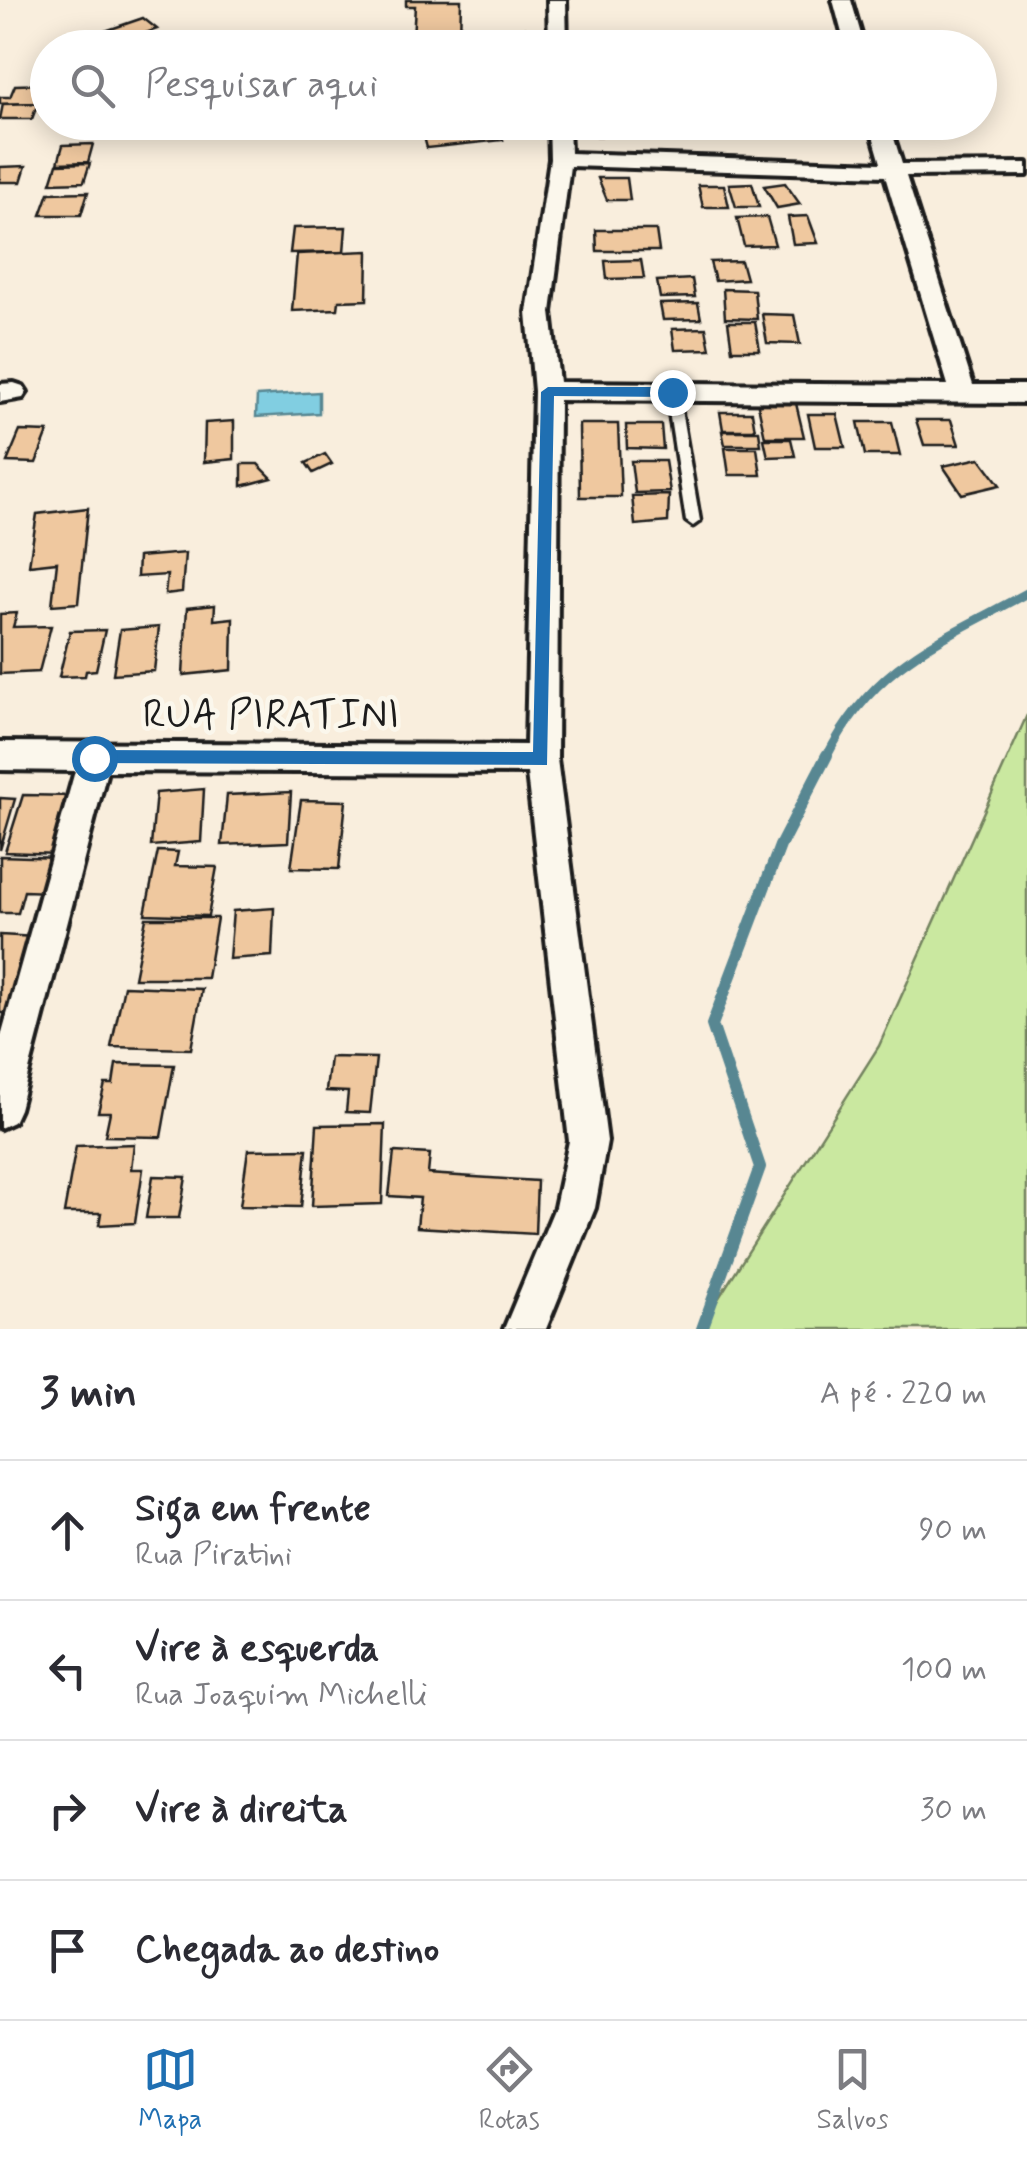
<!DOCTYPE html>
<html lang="pt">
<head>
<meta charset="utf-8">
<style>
  body { margin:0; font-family:Mynerve,sans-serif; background:#f7f7f7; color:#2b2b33 }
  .stop { position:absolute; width:30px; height:30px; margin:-22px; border:8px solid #1f6fb2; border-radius:50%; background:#fff }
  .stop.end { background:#1f6fb2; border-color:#fff; box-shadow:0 2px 10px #0008 }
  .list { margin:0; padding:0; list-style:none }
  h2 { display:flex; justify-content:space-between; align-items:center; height:130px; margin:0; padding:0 40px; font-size:42px }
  h2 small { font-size:32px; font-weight:400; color:#7c7c81 }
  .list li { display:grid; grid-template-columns:65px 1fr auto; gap:30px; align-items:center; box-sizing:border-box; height:140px; padding:0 40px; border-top:2px solid #e1e1e2 }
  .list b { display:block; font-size:38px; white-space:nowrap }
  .list p { margin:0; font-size:32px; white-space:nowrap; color:#7c7c81 }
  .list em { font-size:32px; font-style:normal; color:#7c7c81 }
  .icon { flex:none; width:55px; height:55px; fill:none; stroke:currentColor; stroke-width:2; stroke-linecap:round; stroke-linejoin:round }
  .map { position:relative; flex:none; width:1027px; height:1329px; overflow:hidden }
  .search { position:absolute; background:#fff; box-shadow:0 5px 25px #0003; left:30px; right:30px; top:30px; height:110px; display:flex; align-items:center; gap:25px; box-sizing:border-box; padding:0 35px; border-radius:55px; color:#7c7c81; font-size:38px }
  .sheet { height:690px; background:#fff }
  nav { display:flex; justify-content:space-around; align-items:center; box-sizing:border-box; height:140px; border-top:2px solid #e1e1e2; background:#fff; font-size:28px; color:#7c7c81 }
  nav a { display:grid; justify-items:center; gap:5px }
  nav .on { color:#1f6fb2 }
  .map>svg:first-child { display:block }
</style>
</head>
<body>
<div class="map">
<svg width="1027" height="1329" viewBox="0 0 1027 1329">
  <rect width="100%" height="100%" fill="#f9eedd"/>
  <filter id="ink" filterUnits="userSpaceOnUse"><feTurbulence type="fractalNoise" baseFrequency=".01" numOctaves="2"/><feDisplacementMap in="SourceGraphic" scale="20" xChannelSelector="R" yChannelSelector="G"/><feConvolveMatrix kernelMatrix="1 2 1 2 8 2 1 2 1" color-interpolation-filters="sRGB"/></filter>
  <g filter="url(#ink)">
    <!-- green -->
    <polygon fill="#cae8a0" stroke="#73825e" stroke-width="2.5" points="1027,715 1027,1329 699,1329 879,1046"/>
    <!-- water -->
    <polygon fill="#81cee1" stroke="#598792" stroke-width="2.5" points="319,392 319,413 256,417 257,396"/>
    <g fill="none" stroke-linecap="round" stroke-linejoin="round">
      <!-- stream-far1 -->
      <path stroke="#598792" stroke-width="9" d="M826,758C874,663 939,641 1027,593"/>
      <!-- stream -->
      <polyline stroke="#598792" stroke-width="12" points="702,1329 760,1167 712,1025 780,846 827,755"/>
    </g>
    <!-- building -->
    <g fill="#efc89f" stroke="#1c1c1c" stroke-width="2.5">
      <polygon points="406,0 461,0 460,38 413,38 415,6 406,6"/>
      <polygon points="143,18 157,29 118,43 105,31"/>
      <polygon points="525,28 527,46 474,47 472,30"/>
      <polygon points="48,84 44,103 0,104 0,97 10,97 15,85"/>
      <polygon points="38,103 32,119 0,119 3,104"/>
      <polygon points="291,122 332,122 332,129 290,129"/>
      <polygon points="420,122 497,122 503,140 427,148"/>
      <polygon points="593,122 620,122 622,136 595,136"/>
      <polygon points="634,122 661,122 663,134 636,135"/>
      <polygon points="93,144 88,162 58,163 63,145"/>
      <polygon points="90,163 84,182 51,183 57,164"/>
      <polygon points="26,166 21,182 0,182 0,167"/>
      <polygon points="598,178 627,178 630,200 607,200"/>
      <polygon points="752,183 759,207 736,207 729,184"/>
      <polygon points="785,183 800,204 777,208 764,186"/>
      <polygon points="698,185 724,185 729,207 703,207"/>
      <polygon points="88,192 81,215 41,215 49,193"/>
      <polygon points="808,216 818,243 793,244 788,217"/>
      <polygon points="767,217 775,245 744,246 737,218"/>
      <polygon points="346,227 344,252 290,253 293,228"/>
      <polygon points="596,230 656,230 659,251 597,251"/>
      <polygon points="368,251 367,300 339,301 338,309 292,311 297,254"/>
      <polygon points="641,260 644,278 607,279 605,261"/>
      <polygon points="741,261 746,279 715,281 710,262"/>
      <polygon points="692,279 695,297 660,298 657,281"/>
      <polygon points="723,289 754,290 757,319 725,318"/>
      <polygon points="698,303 701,319 663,320 660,304"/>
      <polygon points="762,314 794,315 800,344 767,343"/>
      <polygon points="728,322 755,322 760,350 732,350"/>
      <polygon points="706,328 710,349 675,350 672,329"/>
      <polygon points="794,395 804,437 765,437 756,396"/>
      <polygon points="720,412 752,412 755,430 723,430"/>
      <polygon points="808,414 837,414 845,447 815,447"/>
      <polygon points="916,420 951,420 959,445 924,445"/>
      <polygon points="234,421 234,459 204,462 205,423"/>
      <polygon points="858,422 892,422 900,455 865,455"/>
      <polygon points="579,424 618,424 621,497 580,497"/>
      <polygon points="626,425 661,425 663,449 627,448"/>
      <polygon points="20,431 48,432 36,463 7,462"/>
      <polygon points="722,431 759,431 761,445 725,445"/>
      <polygon points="764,439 791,439 795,456 768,457"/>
      <polygon points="725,448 757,448 761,475 729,475"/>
      <polygon points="325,454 332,464 313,473 306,463"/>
      <polygon points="980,458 1000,485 962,494 943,466"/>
      <polygon points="631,461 665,461 670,492 635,493"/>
      <polygon points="242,464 258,464 272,478 242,486"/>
      <polygon points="669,495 668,522 635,525 632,496"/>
      <polygon points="88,508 78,603 52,605 57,562 29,565 37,514"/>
      <polygon points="185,553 182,592 165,594 167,575 137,577 138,557"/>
      <polygon points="215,605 214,620 233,618 232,670 183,675 187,608"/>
      <polygon points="17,613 13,627 51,626 39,672 0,674 0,614"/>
      <polygon points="159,627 154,671 113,674 120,630"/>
      <polygon points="105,630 96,670 86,671 85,676 59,677 70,631"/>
      <polygon points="204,789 201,842 151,846 156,793"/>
      <polygon points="291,792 288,842 222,845 227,795"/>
      <polygon points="23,795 74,796 58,854 5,852"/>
      <polygon points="0,798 15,799 0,850"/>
      <polygon points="301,800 346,801 339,869 291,868"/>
      <polygon points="158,851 178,852 175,866 217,867 208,916 145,914"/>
      <polygon points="0,856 60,858 51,892 24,891 18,913 0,913"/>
      <polygon points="274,908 272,956 229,959 233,911"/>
      <polygon points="146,918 217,918 207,978 134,978"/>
      <polygon points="0,935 35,937 13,1013 0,1013"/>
      <polygon points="124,986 202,989 191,1049 111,1047"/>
      <polygon points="330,1057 376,1058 370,1113 346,1112 348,1092 326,1091"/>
      <polygon points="116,1064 174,1065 161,1137 105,1136 110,1112 98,1112 105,1084 113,1084"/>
      <polygon points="385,1124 382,1204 312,1206 317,1125"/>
      <polygon points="134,1144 131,1169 143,1169 135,1223 99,1225 101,1213 64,1213 76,1146"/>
      <polygon points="307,1149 301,1207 240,1206 248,1150"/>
      <polygon points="394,1152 430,1154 428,1174 537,1181 535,1234 417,1227 420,1198 389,1196"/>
      <polygon points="153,1176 186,1177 179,1218 146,1218"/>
    </g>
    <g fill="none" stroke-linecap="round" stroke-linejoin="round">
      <!-- service casing -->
      <g stroke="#1c1c1c" stroke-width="7">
        <polygon id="service" points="672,388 678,392 700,521 693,526 686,521 666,392"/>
      </g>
      <!-- minor casing -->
      <g stroke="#1c1c1c" stroke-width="8">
        <g id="minor">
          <polygon points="548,0 566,0 567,48 549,48"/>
          <polygon points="833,0 851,0 865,48 846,48"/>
          <path d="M549,122H569L570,153L881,163L869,122H889L902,164L1027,163V175L906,176L973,385H1027V403L559,400L557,759L607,1141L595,1208L546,1329H504L555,1207L569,1141L527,773L107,771L19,1109L13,1122L0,1128V1040L75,771L0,770V742L526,745L534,391L527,312L550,159ZM570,166L885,176L948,385L559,382L551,312Z"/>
          <polygon points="14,383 23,386 27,392 23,398 0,402 0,384"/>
        </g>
      </g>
      <!-- service -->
      <use href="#service" fill="#fbf7ec" fill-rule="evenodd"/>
      <!-- minor -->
      <use href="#minor" fill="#fbf7ec" fill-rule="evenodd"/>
    </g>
  </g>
  <!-- route -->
  <polygon fill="#1f6fb2" points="672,387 679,392 672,397 554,396 547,765 88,763 88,752 94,750 533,752 541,392 548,387"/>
  <g text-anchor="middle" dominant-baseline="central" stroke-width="9" stroke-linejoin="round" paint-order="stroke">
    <!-- street labels -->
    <g font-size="40" fill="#1c1c1c" stroke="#fbf7ec">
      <text x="271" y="716">RUA PIRATINI</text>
    </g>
  </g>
</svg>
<div class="stop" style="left:94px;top:758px"></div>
<div class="stop end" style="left:672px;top:392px"></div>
<div class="search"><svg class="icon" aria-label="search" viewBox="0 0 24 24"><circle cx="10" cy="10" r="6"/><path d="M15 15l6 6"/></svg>Pesquisar aqui</div>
</div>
<section class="sheet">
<h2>3 min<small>A pé · 220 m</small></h2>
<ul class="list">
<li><svg class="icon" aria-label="ahead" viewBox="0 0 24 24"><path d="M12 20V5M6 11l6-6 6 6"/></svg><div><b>Siga em frente</b><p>Rua Piratini</p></div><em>90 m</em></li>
<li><svg class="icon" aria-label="left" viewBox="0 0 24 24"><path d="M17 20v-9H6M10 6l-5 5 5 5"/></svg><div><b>Vire à esquerda</b><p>Rua Joaquim Michelli</p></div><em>100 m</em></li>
<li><svg class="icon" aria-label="right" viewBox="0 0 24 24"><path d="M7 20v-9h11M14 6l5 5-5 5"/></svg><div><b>Vire à direita</b></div><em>30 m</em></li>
<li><svg class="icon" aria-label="arrive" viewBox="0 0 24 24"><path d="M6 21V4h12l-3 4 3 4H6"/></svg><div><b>Chegada ao destino</b></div></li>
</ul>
</section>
<nav>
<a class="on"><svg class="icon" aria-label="map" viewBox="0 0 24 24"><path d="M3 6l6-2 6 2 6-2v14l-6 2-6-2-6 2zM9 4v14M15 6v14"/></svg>Mapa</a>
<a><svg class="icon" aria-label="directions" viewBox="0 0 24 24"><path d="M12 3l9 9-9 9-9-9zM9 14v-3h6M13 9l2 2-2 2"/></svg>Rotas</a>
<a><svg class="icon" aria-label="saved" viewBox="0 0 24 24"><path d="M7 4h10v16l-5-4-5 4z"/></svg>Salvos</a>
</nav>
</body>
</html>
